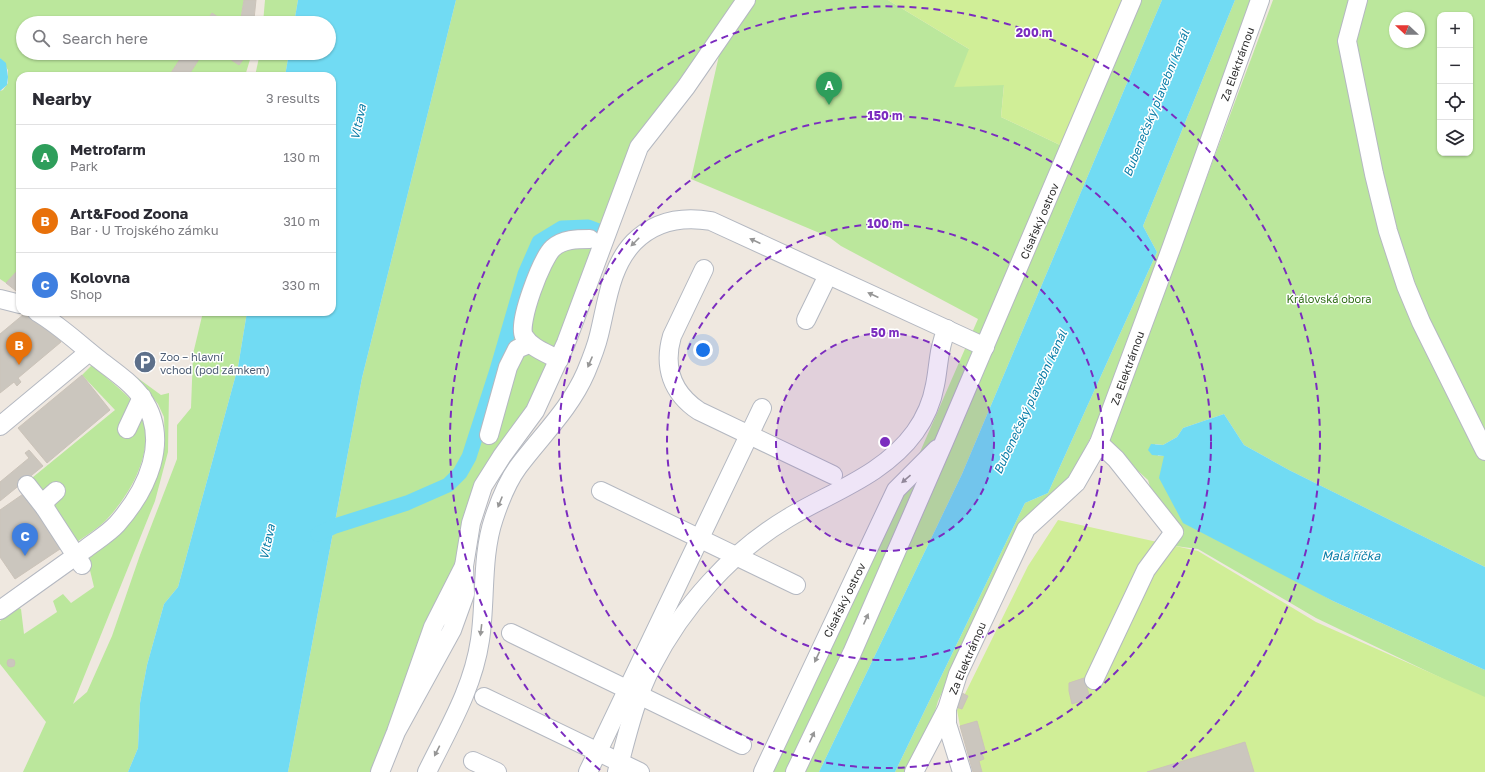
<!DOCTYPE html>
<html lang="en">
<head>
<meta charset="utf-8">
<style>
  body { margin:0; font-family:"Golos Text",sans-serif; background:#f7f7f7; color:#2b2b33 }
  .controls { position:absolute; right:12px; top:12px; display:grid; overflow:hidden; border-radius:8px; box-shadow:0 1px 3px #0004 }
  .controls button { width:36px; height:36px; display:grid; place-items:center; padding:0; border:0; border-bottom:1px solid #e1e1e2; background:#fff; color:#2b2b33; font:20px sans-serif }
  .compass { position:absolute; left:1389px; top:12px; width:36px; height:36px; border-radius:50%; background:#fff; box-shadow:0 1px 3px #0004; rotate:292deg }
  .you { position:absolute; left:703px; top:350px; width:14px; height:14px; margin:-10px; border:3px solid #fff; border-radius:50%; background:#1a73e8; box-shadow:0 0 0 6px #1a73e833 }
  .badge { display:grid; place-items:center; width:26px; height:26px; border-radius:50%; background:#d93025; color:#fff; font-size:13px; font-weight:700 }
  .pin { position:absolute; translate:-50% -33px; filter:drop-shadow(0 1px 2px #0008) }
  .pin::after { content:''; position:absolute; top:21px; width:14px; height:12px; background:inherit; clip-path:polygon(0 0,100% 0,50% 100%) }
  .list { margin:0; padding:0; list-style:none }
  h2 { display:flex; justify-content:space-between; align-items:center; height:52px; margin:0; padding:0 16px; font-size:17px }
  h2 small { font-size:13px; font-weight:400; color:#7c7c81 }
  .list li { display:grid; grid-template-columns:26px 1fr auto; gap:12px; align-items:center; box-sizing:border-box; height:64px; padding:0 16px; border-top:1px solid #e1e1e2 }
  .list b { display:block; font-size:15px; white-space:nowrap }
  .list p { margin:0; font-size:13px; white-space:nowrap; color:#7c7c81 }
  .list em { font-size:13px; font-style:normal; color:#7c7c81 }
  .icon { flex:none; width:22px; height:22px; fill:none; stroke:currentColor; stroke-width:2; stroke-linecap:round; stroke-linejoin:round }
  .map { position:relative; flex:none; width:1485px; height:772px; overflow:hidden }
  .search { position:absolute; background:#fff; box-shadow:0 1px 3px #0004; left:16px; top:16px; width:320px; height:44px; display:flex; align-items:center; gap:10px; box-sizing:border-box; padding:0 14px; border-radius:22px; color:#7c7c81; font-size:15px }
  .panel { position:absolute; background:#fff; box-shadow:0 1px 3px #0004; left:16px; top:72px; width:320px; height:244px; border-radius:12px }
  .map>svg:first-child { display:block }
</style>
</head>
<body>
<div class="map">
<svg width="1485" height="772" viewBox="0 0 1485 772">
  <rect width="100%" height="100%" fill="#efe8e0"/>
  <!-- green -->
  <g fill="#bbe79c" fill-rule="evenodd">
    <polygon points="0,0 244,0 241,17 254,19 253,23 227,23 212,13 205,23 23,23 23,53 184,53 169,76 20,76 20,268 6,283 0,279 0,91 3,90 8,83 8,70 0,58"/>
    <polygon points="265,0 298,0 294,23 263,23"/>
    <polygon points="456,0 736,0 635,142 564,327 431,624 372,772 288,772 362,378"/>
    <polygon points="752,0 888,0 969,49 1004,85 1001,117 1060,145 1062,159 1135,0 1162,0 962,474 819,772 773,772 886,530 978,319 841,246 829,237 691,179 720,51"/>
    <polygon points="1235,0 1252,0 1133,334 1092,435 1067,483 1011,546 938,701 933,718 904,772 895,772 1025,503 1048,493 1157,252 1143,226"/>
    <path d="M1273,0H1485V567L1289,470L1244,445L1224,414L1183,428L1177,437L1163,445L1155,444L1158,456H1164L1292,578L1333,601L1485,670V699L1316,618L1198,549L1168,545L1148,480L1106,442L1140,356ZM1440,15H1470V153H1440ZM1395,18H1419V42H1395Z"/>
    <polygon points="203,53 221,53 239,65 248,53 252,53 245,76 188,76"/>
    <polygon points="260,53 289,53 285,76 255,76"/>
    <polygon points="203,312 247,312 238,367 178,587 164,604 147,665 140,703 138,748 128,772 23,772 46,722 0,664 0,621 19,608 21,609 24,634 57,612 53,601 63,594 71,603 94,587 87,558 160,466 165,445 164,417 158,404 147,390 113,360 161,395 169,393 168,452 155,501 73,704 87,692 112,636 140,555 177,459 177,425 191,408 193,354"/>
    <path d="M92,365C105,377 128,394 137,407C160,442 133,491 108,518C99,528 85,536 74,544L42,499L27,482L115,410L82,375Z"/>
  </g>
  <!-- pitch -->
  <g fill="#d0ee97">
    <polygon points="888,0 1128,0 1068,140 1060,145 1001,117 1004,85 954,87 969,49"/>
    <polygon points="1058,520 1198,551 1316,622 1485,697 1485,772 974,772 960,726 957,710 1028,566"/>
  </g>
  <!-- water -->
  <g fill="#71dbf3">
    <polygon points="298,0 456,0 362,378 288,772 128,772 138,748 140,703 147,665 164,604 178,587 238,367 247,312 332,312 332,76 285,76 289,53 329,53 329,23 294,23"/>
    <polygon points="1162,0 1235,0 1143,226 1157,252 1048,493 1025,503 895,772 819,772 962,474"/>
    <polygon points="0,58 6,63 8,77 7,85 0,91"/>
    <polygon points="1224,414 1244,445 1289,470 1485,567 1485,670 1333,601 1183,523 1159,478 1164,456 1152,455 1148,450 1151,444 1163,445 1177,437 1183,428"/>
  </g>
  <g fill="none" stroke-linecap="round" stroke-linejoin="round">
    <!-- canal -->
    <polyline stroke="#71dbf3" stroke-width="15" points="318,534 335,526 407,503 448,485 460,473 469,457 497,370 525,274 539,242 562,228 588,227 601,232"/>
  </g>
  <!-- building -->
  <g fill="#cbc6be" stroke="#cbc3b9">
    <polygon points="244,0 256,0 254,19 241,18"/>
    <polygon points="212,13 227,23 205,23"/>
    <polygon points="184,53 203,53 188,76 169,76"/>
    <polygon points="221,53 248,53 239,65"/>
    <polygon points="20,268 20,294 6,283"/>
    <polygon points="24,314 42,324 61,342 18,378 21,382 17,386 14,382 0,393 0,334"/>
    <polygon points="82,375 110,410 47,463 18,428"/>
    <polygon points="29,450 43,466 0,501 0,482 29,458 25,453"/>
    <polygon points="26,492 63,547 15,579 0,557 0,510"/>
    <circle cx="11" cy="663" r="4"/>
    <polygon points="1084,678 1090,698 1072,704 1069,691 1069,683"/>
    <polygon points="962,693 968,696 962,709 956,707"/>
    <polygon points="977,721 985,750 981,751 984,759 979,761 982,772 973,772 960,726"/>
    <polygon points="1245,742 1254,772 1147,772"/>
  </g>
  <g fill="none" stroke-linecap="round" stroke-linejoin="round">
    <!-- minor casing -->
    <g stroke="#b4b8c1" stroke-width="20">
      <g id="minor">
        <polyline points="1358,0 1347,41 1374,174 1388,231 1406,286 1421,322 1485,451"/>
        <path d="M704,269L672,336C663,367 672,393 699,411L833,475"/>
        <polyline points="0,299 20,304"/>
        <polyline points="806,320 828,275"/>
        <path d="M559,360C547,353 531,348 524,336C517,323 542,258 553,248C563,239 577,239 590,239"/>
        <polyline points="0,426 89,352"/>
        <polyline points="127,429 142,397"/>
        <polyline points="489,435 508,367 517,349 529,344"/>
        <polyline points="27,485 45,508"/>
        <polyline points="56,491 46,500 45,508 82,565"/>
        <polyline points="601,491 796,585"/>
        <polyline points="464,566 471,523 483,486 502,456 535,411 566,343 639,147 686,87 746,0"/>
        <path d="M0,610C28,590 56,570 84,550C94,542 108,534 117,524C147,490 171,440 142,398C131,382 112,370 97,358C77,342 59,325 37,312"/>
        <polyline points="511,633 742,745"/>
        <polyline points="1094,680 1146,570 1174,532 1116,459 1099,443"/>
        <polyline points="484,697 640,772"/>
        <polyline points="947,709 947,724 962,772"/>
        <polyline points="473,761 497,772"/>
        <polyline points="380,772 396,732 433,627 464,566 465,594 452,630 396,732"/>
        <path d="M427,772C448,729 473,688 480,640C486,600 481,556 494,518C500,500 507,482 518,467C542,435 570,409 586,372C591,360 596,348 599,335C607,303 610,267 634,242C655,221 682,216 711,221L985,347"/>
        <polyline points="588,772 762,408"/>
        <path d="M617,772C627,736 635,699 652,666C682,607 731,552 788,518C831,492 884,475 915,432C925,418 932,402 935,385C939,366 938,348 947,329"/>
        <polyline points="763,772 896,490 937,449"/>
        <polyline points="795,772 852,653 944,442 1132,0"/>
        <polyline points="914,772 947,709 958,674 1026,529 1076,483 1099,443 1172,246 1260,0"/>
      </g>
    </g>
    <!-- minor -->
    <use href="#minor" stroke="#fff" stroke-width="18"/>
  </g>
  <!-- one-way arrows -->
  <defs><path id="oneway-solid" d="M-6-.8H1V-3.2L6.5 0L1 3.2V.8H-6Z"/></defs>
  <g fill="#969696">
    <use href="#oneway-solid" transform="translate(755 241) rotate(-155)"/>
    <use href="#oneway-solid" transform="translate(635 242) rotate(135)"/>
    <use href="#oneway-solid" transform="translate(873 295) rotate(-155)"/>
    <use href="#oneway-solid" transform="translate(590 362) rotate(113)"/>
    <use href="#oneway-solid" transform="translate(906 479) rotate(139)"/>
    <use href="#oneway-solid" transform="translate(500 502) rotate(112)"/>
    <use href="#oneway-solid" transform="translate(866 619) rotate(-66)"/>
    <use href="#oneway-solid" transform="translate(481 630) rotate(97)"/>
    <use href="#oneway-solid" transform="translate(817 657) rotate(115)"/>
    <use href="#oneway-solid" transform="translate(812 737) rotate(-65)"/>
    <use href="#oneway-solid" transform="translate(437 751) rotate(117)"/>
  </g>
  <!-- distance rings -->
  <circle cx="885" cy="442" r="109" fill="#7b2cbf" fill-opacity=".12"/>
  <g fill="none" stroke="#7b2cbf" stroke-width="2" stroke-dasharray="7 5">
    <circle cx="885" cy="442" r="109"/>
    <circle cx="885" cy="442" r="218"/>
    <circle cx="885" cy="442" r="326"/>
    <path d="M600 770A435 435 0 1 1 1170 770"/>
  </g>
  <!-- icons -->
  <defs>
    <g id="parking-disc" transform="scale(1.15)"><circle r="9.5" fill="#5c6f8a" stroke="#fff"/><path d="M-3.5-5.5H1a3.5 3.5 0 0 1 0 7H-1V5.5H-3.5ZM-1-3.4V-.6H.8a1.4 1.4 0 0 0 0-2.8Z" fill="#fff"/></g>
  </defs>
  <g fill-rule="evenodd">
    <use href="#parking-disc" x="145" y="362"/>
  </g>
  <g text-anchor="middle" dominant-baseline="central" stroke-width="3" stroke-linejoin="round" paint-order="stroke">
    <!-- street labels -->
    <g font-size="11" fill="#2e2e2e" stroke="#fff">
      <text transform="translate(1237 64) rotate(-70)">Za Elektrárnou</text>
      <text transform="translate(1039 221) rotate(-67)">Císařský ostrov</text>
      <text transform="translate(1127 368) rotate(-70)">Za Elektrárnou</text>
      <text transform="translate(844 600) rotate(-64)">Císařský ostrov</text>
      <text transform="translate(967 658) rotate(-67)">Za Elektrárnou</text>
    </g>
    <!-- park labels -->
    <g font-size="11" fill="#327019" stroke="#fff">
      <text x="1329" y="298">Královská obora</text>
    </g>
    <!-- service labels -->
    <g font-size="11" fill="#4e5e75" stroke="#fff" text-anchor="start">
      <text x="160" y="356">Zoo – hlavní<tspan x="160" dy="13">vchod (pod zámkem)</tspan></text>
    </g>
    <!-- water labels -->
    <g font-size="12" font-style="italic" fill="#097da7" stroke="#fff">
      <text transform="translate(1156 103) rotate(-68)">Bubenečský plavební kanál</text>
      <text transform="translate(358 122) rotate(-78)">Vltava</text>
      <text transform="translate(1030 402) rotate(-65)">Bubenečský plavební kanál</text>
      <text transform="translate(267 542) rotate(-78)">Vltava</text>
      <text x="1351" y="555">Malá říčka</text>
    </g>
  </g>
  <circle cx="885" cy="442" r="6" fill="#7b2cbf" stroke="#fff" stroke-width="2"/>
  <g font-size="12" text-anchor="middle" font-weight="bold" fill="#7b2cbf" stroke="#fff" stroke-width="3" stroke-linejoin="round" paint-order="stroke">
    <text x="1034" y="37">200 m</text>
    <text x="885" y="120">150 m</text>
    <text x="885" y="228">100 m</text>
    <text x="885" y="337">50 m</text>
  </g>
</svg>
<div class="controls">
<button>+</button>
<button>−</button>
<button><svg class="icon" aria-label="locate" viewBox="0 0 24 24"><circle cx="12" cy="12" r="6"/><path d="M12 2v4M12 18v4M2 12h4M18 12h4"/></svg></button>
<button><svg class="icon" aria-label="layers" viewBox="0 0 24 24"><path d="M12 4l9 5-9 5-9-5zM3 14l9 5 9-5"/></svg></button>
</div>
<svg class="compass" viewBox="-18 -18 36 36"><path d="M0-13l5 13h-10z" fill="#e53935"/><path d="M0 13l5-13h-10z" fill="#7c7c81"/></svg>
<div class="you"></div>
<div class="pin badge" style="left:829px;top:105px;background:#2e9e5b">A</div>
<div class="pin badge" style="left:19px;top:365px;background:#e8710a">B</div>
<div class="pin badge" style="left:25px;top:556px;background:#3f7fe0">C</div>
<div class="search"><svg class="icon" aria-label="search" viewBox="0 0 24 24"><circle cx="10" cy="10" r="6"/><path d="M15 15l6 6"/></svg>Search here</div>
<section class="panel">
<h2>Nearby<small>3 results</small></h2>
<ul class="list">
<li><span class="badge" style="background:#2e9e5b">A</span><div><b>Metrofarm</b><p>Park</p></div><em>130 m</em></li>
<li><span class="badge" style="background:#e8710a">B</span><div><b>Art&amp;Food Zoona</b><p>Bar · U Trojského zámku</p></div><em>310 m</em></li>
<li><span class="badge" style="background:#3f7fe0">C</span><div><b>Kolovna</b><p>Shop</p></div><em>330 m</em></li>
</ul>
</section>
</div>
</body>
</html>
